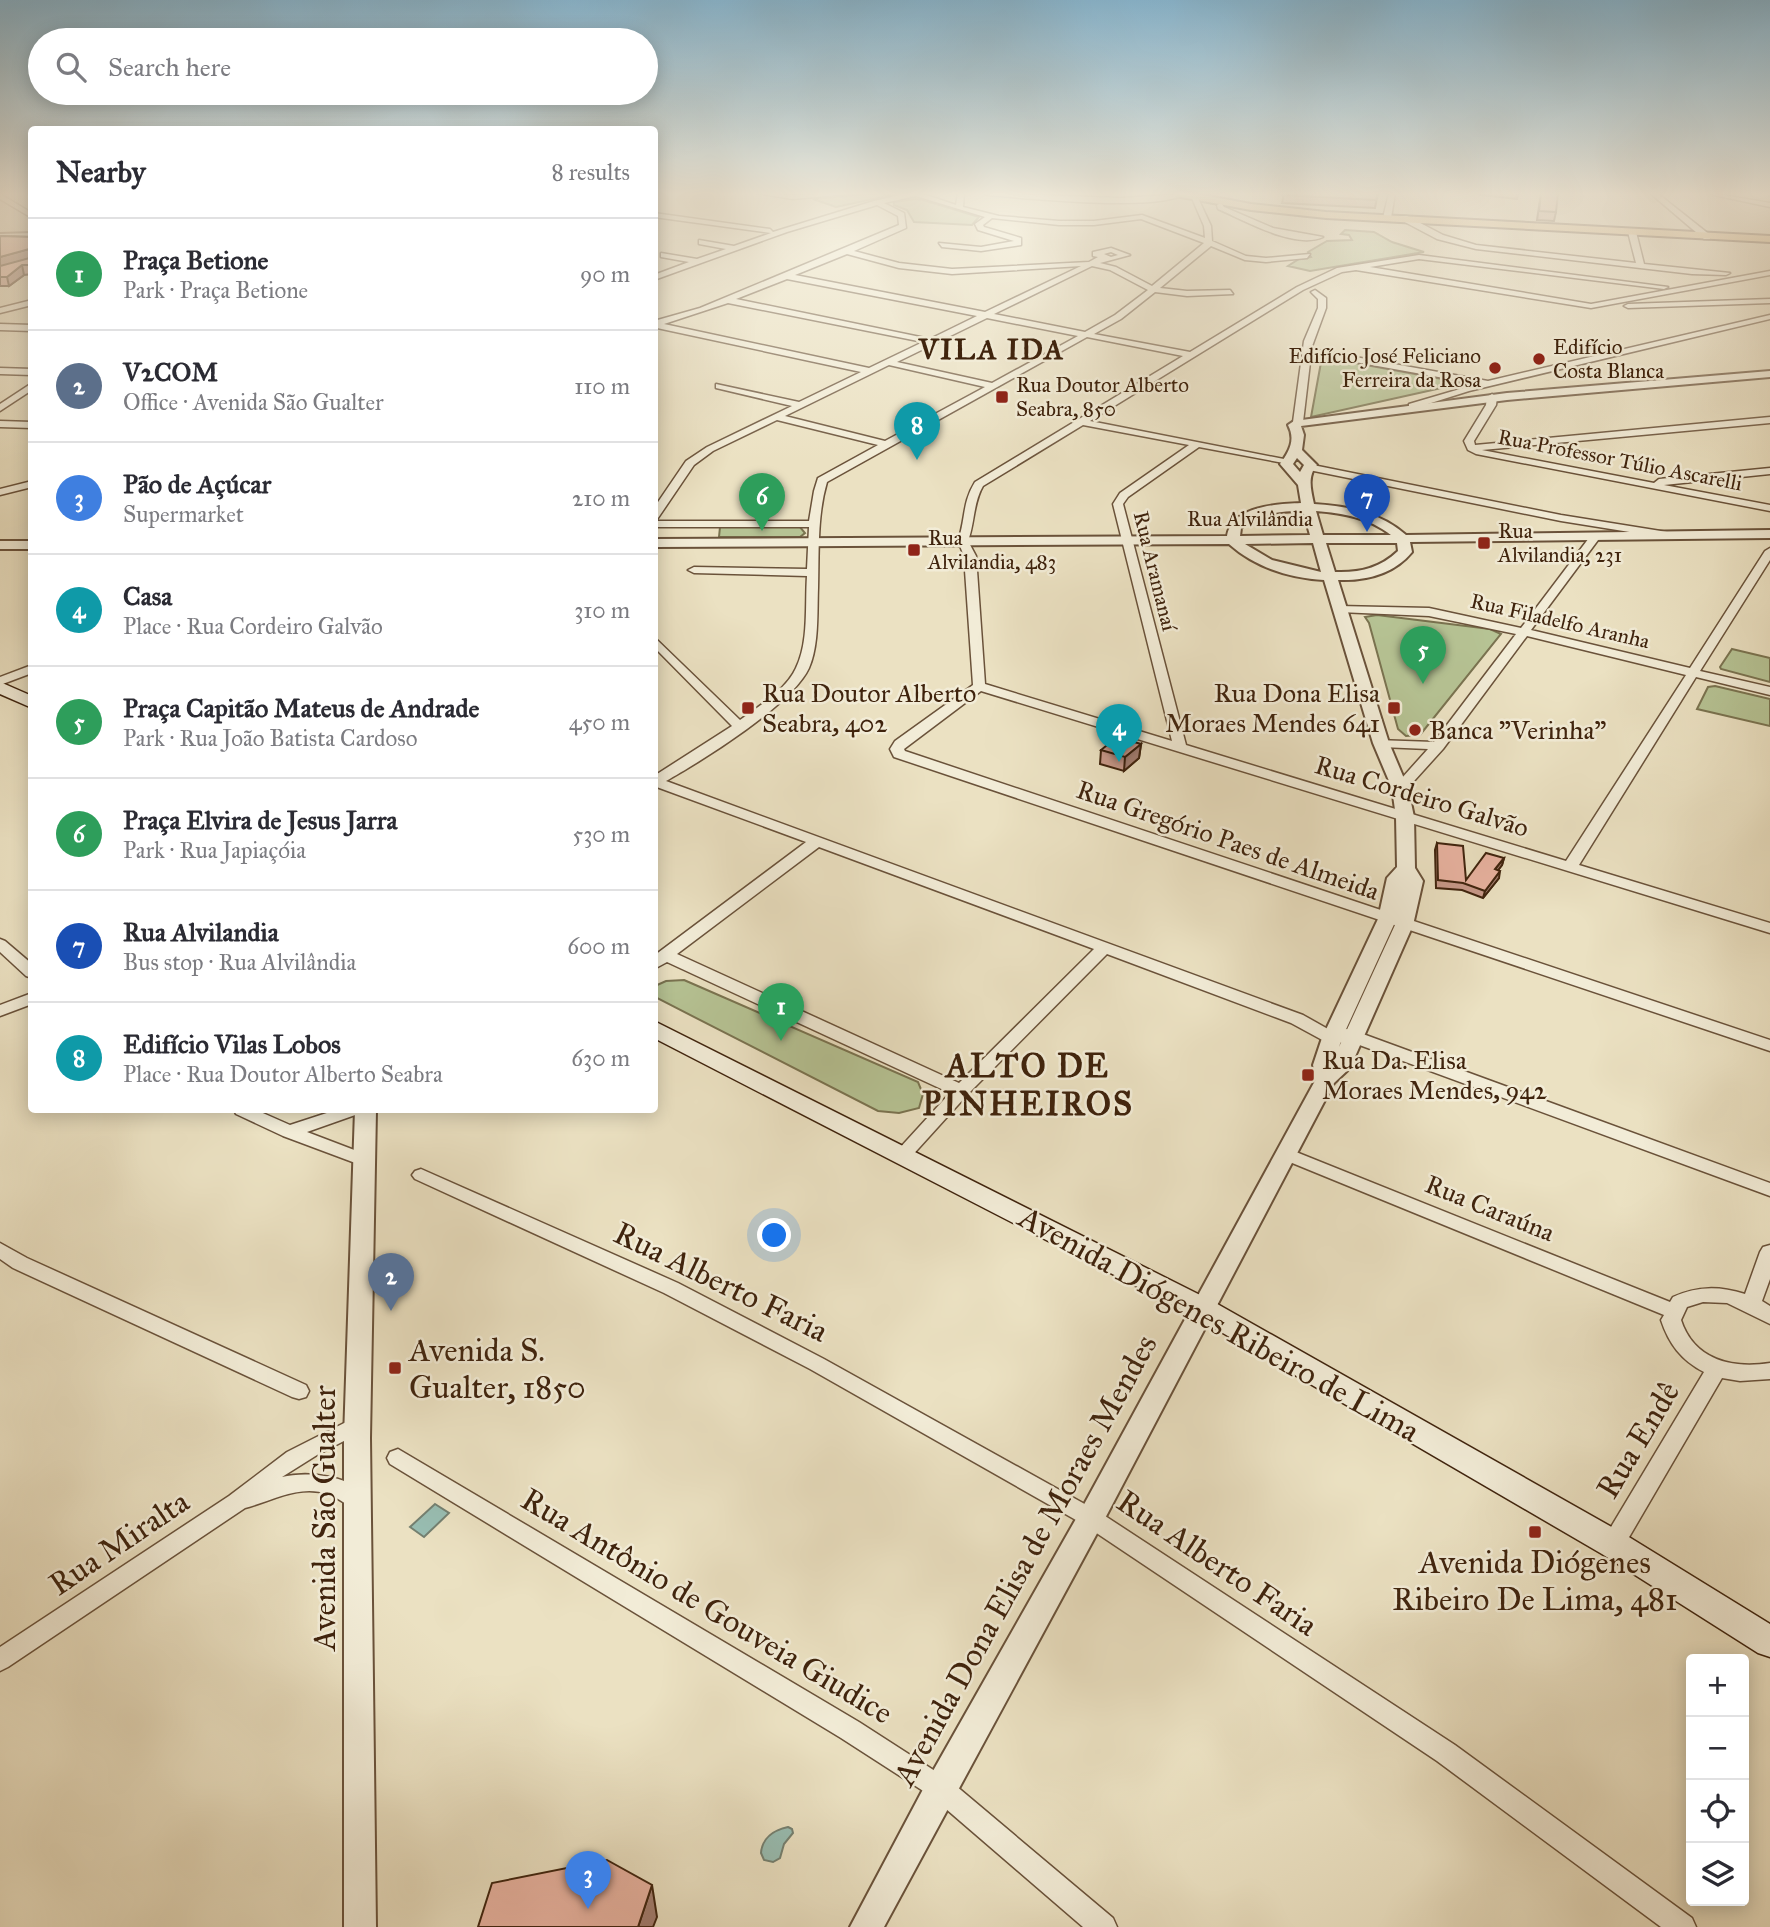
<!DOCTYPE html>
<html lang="en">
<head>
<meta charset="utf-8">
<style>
  body { margin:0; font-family:"IM FELL Great Primer",serif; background:#f2f2f3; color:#2b2b33 }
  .controls { position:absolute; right:21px; bottom:21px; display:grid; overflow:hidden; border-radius:7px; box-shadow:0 4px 18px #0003 }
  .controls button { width:63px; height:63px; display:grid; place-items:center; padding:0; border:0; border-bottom:2px solid #e1e1e2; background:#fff; color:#2b2b33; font:35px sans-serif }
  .you { position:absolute; left:775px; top:1236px; width:24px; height:24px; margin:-18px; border:5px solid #fff; border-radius:50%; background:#1a73e8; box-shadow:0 0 0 10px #1a73e833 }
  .badge { display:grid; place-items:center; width:46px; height:46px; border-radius:50%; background:#8f2418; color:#fff; font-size:23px; font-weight:700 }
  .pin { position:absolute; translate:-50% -58px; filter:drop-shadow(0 2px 4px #0008) }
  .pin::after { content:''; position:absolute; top:37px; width:24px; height:21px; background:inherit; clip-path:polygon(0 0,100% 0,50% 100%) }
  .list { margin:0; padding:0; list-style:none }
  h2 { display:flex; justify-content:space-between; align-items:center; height:91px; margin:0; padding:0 28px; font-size:30px }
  h2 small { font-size:23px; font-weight:400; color:#7c7c81 }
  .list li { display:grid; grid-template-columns:46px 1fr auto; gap:21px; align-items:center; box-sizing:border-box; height:112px; padding:0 28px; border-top:2px solid #e1e1e2 }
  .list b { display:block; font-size:26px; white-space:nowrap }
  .list p { margin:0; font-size:23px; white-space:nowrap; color:#7c7c81 }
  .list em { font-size:23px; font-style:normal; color:#7c7c81 }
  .icon { flex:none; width:38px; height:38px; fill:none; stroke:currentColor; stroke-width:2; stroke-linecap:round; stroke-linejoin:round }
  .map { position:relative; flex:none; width:1770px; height:1927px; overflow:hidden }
  .search { position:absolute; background:#fff; box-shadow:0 4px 18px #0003; left:28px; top:28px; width:630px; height:77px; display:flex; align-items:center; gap:18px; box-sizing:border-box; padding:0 24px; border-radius:38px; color:#7c7c81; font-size:26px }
  .panel { position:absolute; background:#fff; box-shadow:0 4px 18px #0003; left:28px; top:126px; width:630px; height:987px; border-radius:7px }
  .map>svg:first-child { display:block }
</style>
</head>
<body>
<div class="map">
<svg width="1770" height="1927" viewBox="0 0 1770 1927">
  <rect width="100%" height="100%" fill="#ebe1c2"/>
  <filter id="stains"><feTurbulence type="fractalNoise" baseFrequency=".00286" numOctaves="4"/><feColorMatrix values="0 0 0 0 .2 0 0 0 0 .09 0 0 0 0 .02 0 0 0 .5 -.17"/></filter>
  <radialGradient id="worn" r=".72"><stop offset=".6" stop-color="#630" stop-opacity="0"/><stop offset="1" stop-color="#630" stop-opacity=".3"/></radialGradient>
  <!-- green -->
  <g fill="#b6c394" stroke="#7a7350" stroke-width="2">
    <polygon points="880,193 901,193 836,207 813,199"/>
    <polygon points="916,199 923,200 979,217 972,225 914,222 907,210 894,205 894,202"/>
    <polygon points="1345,230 1374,232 1392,242 1424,252 1310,271 1288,266 1299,259 1311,257 1308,252 1327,241 1352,240 1349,235 1341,234"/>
    <polygon points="1322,357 1464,383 1311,417"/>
    <polygon points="720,527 800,527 805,533 800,537 719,537"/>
    <polygon points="1377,615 1490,629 1501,634 1420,735 1406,736 1398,729 1369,623 1365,617"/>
    <polygon points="1732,649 1770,658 1770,682 1721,669 1720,667"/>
    <polygon points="1715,686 1770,699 1770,726 1697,709 1708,687"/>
    <polygon points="684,980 918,1082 923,1094 919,1108 899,1113 878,1111 655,997 655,986 666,981"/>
  </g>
  <!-- water -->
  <g fill="#98beb3" stroke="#748071" stroke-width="2">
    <polygon points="435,1504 449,1513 424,1537 410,1527"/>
    <path d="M788,1827L792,1829L793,1833L784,1844L780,1858L773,1862L764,1860L761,1853C762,1838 774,1830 788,1827Z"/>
  </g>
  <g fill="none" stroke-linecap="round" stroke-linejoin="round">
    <!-- minor casing -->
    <g stroke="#6a523a" stroke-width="3">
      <g id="minor">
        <polygon points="756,193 793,195 860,193 793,199"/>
        <path d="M909,193H920L956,205L958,193H964L963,207L999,216L1059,221H1094L1142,215L1205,238L1204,226L1191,196L1194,194L1197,196L1211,226L1212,241L1246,256L1266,258L1310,254L1307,258L1266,262L1245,260L1211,246L1160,288L1187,291L1230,290L1233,294L1187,296L1155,292L1121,319L1094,334L1190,352L1297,287L1337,268L1419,255L1668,287L1664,289L1419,259L1370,267L1591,304L1770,271V275L1591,308L1356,270L1342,272L1303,290L1090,421L1294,461L1289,464L1199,447L1128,497L1123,504L1186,745L1566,861L1686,675L1527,636L1443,749L1405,791L1400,792L1393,788L1428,749L1381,747L1376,746V740L1434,742L1516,634L1429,616L1339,612L1333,609L1339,606L1429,608L1521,628L1592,534L1596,533L1601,536L1531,630L1690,668L1765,551L1770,548V560L1700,671L1770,687V695L1696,677L1579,865L1770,923V933L981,691L904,749L905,751L1770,1040V1051L894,757L890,749L895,741L973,685L964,556L958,541C966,518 962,503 975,482L1183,356L1087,337L827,482C817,516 819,553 818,588C817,613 819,645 809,668C792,705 703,760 666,781L1303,1015L1335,1033L1346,1029L1352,1030L1770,1183V1196L1354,1043L1326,1042L1291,1023L1107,954L967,1095L909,1159H897L894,1155L897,1151L950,1093L667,962L654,969V956L659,952L806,842L654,786V776L732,726L654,647V637L740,720C759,706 786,690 796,668C809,642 805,605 807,576L694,573L688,570L694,567L807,569L809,527H654V521H809L814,491L818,478L878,445L777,420L713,451L694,465L658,518L654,519V508L686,461L707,447L792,406L716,388V384L799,402L861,372L657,328L654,327V321L700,308L899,225L898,216L877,205L787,232L654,280V275L689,262L661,257V253L697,259L726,249L699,244V240L734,246L771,233L654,217V213L770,229L773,232L874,201ZM916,196L985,217L975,224L978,230L1014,241L981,247L939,243L942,247L981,251L1021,245V238L984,227L983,225L992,218L1059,225H1094L1141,219L1204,243L1152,286L1116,267L1100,263L1130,255L1111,248L1093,252V256L1098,257L1089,262L952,269L899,263L854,251L906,228L904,213L884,203ZM1111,252L1118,255L1111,257L1104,254ZM847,254L899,268L952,274L1081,266L985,312L795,275ZM1092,266L1110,270L1148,290L1115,315L1085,332L994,314ZM787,279L977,316L930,339L736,299ZM728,303L923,342L869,368L664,324ZM987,318L1078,336L992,383L897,362ZM889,365L985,387L885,441L785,416ZM1083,425L1189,445L1120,493L1113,504L1172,741L985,684L976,556L968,541C975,522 973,503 983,486ZM819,847L1094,949L959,1083L677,954Z"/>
        <path d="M984,193L1120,198L1186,194C1154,212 1029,198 987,195Z"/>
        <polygon points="1389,193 1395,193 1391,218 1387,220 1383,218"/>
        <polygon points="1650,193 1657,193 1710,235 1710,239 1704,239"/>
        <polygon points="1711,193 1770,203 1770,207 1714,195"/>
        <polygon points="0,194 32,213 32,218 0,199"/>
        <path d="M1221,203L1224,207L1273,228L1323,237C1295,250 1244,220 1218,209L1217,205Z"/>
        <polygon points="1401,216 1407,216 1443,235 1476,245 1636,263 1628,232 1632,230 1636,232 1644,264 1730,273 1726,275 1692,274 1476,249 1437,239 1401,220"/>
        <polygon points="1315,290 1326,298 1326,308 1311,349 1488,381 1770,315 1770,319 1469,391 1412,409 1409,408 1409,404 1477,384 1311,354 1303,422 1298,425 1293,422 1304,341 1318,308 1318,299 1311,292"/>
        <polygon points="1770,299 1770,303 1628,308 1624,306 1628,304"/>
        <polygon points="32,300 32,305 0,313 0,308"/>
        <polygon points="0,324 32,325 32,331 0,330"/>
        <polygon points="0,368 32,369 32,375 0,374"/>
        <polygon points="32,383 32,390 0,411 0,404"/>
        <polygon points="1492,394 1497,397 1496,405 1474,441 1475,445 1770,417 1770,423 1482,450 1654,483 1659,479 1770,468 1770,474 1664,485 1770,505 1770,511 1476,454 1468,450 1464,441 1486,405 1487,397"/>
        <polygon points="0,421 32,422 32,428 0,427"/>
        <polygon points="1308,464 1561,515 1667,532 1672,535 1667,538 1561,521 1304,469 1304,465"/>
        <polygon points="32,481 32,487 0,495 0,489"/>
        <polygon points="32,665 32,673 0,685 0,677"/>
        <polygon points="0,939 5,941 32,964 32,978 26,976 0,952"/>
        <polygon points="32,993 32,1004 0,1016 0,1005"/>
        <polygon points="234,1110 256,1110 290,1125 336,1110 360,1110 358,1114 307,1132 370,1156 373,1160 370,1164 358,1164 283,1136 236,1114"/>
        <path d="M1286,1148L1670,1302L1673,1297C1698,1286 1719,1286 1745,1294L1760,1252L1763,1247L1770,1245V1279L1762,1301L1770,1306V1324L1727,1303L1703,1302L1687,1307L1681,1320C1694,1360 1732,1369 1770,1363V1379L1740,1381L1722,1378L1621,1551L1613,1553L1605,1551L1602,1544L1605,1537L1704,1372C1681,1360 1669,1344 1661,1320L1664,1315L1280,1158L1277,1154L1280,1150Z"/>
        <polygon points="421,1169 678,1283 824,1359 1099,1512 1455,1745 1692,1918 1696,1927 1661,1927 1437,1761 1083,1524 810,1369 664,1293 415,1179 412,1175 415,1171"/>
        <polygon points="0,1243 27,1258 306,1385 309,1391 306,1397 299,1399 292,1397 13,1268 0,1259"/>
        <path d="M358,1416L365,1418L369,1424L365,1430L317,1455L282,1477C307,1471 356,1475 369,1501L366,1507L358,1510C347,1506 339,1498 328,1494C299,1484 272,1501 245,1508L8,1667L0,1671V1647L229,1496L287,1452Z"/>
        <polygon points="398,1449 859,1722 949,1780 1113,1918 1117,1927 1083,1927 931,1796 841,1738 390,1464 387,1458 390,1452"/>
      </g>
    </g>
    <!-- tertiary casing -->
    <g stroke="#6a523a" stroke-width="4">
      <g id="tertiary">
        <polygon points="32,233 32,239 0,240 0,234"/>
        <path d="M1770,371V377L1507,400L1301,426L1304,435L1302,450L1317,465C1307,476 1311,490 1314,504C1347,506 1380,512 1406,535L1770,530V538L1410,542L1412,552C1394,574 1366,581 1338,580L1389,743L1408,788L1414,817L1415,868L1423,881L1413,925L1350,1068L1334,1083L1101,1526L884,1927H850L929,1778L1081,1510L1316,1079L1313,1065L1322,1038L1378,919L1387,878L1397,867L1396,817L1392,788L1373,743L1324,580C1289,578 1255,567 1229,544L654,547V539L1227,536C1232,506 1277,504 1301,503L1298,485L1280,464C1289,452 1296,440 1288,425L1294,421L1507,393ZM1297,458L1304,465L1300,472L1293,464ZM1303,511L1310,535L1240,536L1241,528C1259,513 1280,511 1303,511ZM1316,511C1343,513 1369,518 1391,535H1323ZM1313,543L1321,572L1272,560L1245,544ZM1326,543H1397L1398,551C1380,568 1360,573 1335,572ZM1396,920L1395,925L1339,1047L1342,1038Z"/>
        <rect x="0" y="541" width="32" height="8"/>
        <polygon points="355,1110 376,1110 370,1438 376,1927 344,1927 344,1438"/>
      </g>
    </g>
    <!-- secondary casing -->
    <g stroke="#3f230d" stroke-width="3">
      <g id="secondary">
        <polygon points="0,682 32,696 32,708 0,694"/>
        <polygon points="654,1021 1212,1301 1624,1534 1770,1624 1770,1657 1758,1653 1602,1554 1192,1315 654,1038"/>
      </g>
    </g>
    <!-- primary casing -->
    <g stroke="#3f230d" stroke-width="4">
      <polygon id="primary" points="1171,193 1192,193 1251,204 1326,212 1770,236 1770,242 1326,218 1251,210 1176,196"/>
    </g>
    <!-- minor -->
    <use href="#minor" fill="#f2ecd7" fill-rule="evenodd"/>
    <!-- tertiary -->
    <use href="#tertiary" fill="#f2ecd7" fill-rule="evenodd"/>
    <!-- secondary -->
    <use href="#secondary" fill="#f2ecd7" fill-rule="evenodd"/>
    <!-- primary -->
    <use href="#primary" fill="#e6c081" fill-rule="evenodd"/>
  </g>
  <!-- wall -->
  <g fill="#c8998a" stroke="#3f230d" stroke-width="2">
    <polygon points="1284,193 1378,193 1375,208 1282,203"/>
    <polygon points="1477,193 1518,193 1517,199 1481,195"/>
    <polygon points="1541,193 1556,212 1554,221 1537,220"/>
    <polygon points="0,236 32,237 32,274 24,275 9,286 0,286"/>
    <polygon points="1141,744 1139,758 1124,771 1100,764 1101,750"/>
    <polygon points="1437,843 1466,880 1504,858 1502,865 1498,870 1499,878 1483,898 1462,890 1436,888 1435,850"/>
  </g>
  <!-- shaded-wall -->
  <g fill="#a27d70" stroke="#3f230d" stroke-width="2">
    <polygon points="29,249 31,258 0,267 0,257"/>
    <polygon points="22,265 24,275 9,286 7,277"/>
    <polygon points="1141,744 1139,758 1124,771 1125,757"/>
    <polygon points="1504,858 1502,865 1493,877 1495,869"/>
    <polygon points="1500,871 1499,878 1483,898 1485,891"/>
    <polygon points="652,1885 657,1917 653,1927 638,1927"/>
  </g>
  <!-- building -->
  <g fill="#e8b2a0" stroke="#3f230d" stroke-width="2">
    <polygon points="1284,193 1378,193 1376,200 1283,195"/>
    <polygon points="1541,193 1558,193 1556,212 1539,211"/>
    <polygon points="0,236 32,237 32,251 29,249 0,257"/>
    <polygon points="32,254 32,265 22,265 7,277 0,277 0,266 30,258"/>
    <polygon points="1117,737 1141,744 1125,757 1101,750"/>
    <polygon points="1437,843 1463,846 1466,880 1486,853 1504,858 1495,869 1500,871 1485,891 1463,883 1438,880"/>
    <polygon points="607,1860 652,1885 638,1927 478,1927 492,1883"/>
  </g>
  <!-- sky -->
  <linearGradient id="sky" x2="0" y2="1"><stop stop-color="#88b8d3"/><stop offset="0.42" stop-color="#f6f2e4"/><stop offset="1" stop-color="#f6f2e4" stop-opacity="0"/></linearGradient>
  <rect width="1770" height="462" fill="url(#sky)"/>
  <!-- markers -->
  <g fill="#8f2418" stroke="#f2ecd7" stroke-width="2.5">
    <circle cx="1539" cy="359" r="7"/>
    <circle cx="1495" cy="368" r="7"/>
    <rect x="995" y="390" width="14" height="14" rx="3.5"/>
    <rect x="1477" y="536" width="14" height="14" rx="3.5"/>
    <rect x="907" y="543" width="14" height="14" rx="3.5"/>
    <rect x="741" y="701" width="14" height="14" rx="3.5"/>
    <rect x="1387" y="701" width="14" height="14" rx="3.5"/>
    <circle cx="1415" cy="730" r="7"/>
    <rect x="1301" y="1068" width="14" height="14" rx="3.5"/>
    <rect x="388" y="1361" width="14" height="14" rx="3.5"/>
    <rect x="1528" y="1525" width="14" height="14" rx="3.5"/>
  </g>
  <g text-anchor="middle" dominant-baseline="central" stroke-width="5" stroke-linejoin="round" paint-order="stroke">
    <!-- far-poi labels -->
    <g font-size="21" fill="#3f230d" stroke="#f2ecd7" text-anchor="start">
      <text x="1553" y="347">Edifício<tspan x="1553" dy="24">Costa Blanca</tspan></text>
      <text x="1481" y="356" text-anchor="end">Edifício José Feliciano<tspan x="1481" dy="24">Ferreira da Rosa</tspan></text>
      <text x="1016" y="385">Rua Doutor Alberto<tspan x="1016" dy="24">Seabra, 850</tspan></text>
      <text x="1498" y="531">Rua<tspan x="1498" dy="24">Alvilandia, 231</tspan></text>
      <text x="928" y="538">Rua<tspan x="928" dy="24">Alvilandia, 483</tspan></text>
    </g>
    <!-- far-street labels -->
    <g font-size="21" fill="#3f230d" stroke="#f2ecd7">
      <text transform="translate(1620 460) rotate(11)">Rua Professor Túlio Ascarelli</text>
      <text x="1250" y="519">Rua Alvilândia</text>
      <text transform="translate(1155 571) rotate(76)">Rua Aramanaí</text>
      <text transform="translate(1560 621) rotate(13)">Rua Filadelfo Aranha</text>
    </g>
    <!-- poi labels -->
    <g font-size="26" fill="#3f230d" stroke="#f2ecd7" text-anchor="start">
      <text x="762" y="693">Rua Doutor Alberto<tspan x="762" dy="30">Seabra, 402</tspan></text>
      <text x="1380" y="693" text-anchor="end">Rua Dona Elisa<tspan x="1380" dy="30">Moraes Mendes 641</tspan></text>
      <text x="1429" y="730">Banca "Verinha"</text>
      <text x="1322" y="1060">Rua Da. Elisa<tspan x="1322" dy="30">Moraes Mendes, 942</tspan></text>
    </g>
    <!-- street labels -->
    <g font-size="26" fill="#3f230d" stroke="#f2ecd7">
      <text transform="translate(1422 796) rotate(17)">Rua Cordeiro Galvão</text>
      <text transform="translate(1228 840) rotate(19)">Rua Gregório Paes de Almeida</text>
      <text transform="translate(1490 1208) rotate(22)">Rua Caraúna</text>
    </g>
    <!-- far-district labels -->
    <g font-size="28" font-weight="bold" letter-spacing="2" fill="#3f230d" stroke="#f2ecd7">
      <text x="992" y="349">VILA IDA</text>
    </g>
    <!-- near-street labels -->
    <g font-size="32" fill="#3f230d" stroke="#f2ecd7">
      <text transform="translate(721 1282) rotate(26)">Rua Alberto Faria</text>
      <text transform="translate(1219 1324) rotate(29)">Avenida Diógenes Ribeiro de Lima</text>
      <text transform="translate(1638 1440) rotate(-59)">Rua Endê</text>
      <text transform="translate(324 1518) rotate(-90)">Avenida São Gualter</text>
      <text transform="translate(119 1543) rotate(-34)">Rua Miralta</text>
      <text transform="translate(1025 1560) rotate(-61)">Avenida Dona Elisa de Moraes Mendes</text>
      <text transform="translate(1217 1563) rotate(34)">Rua Alberto Faria</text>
      <text transform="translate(707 1606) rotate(31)">Rua Antônio de Gouveia Giudice</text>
    </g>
    <!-- near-poi labels -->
    <g font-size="32" fill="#3f230d" stroke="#f2ecd7" text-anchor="start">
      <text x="409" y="1350">Avenida S.<tspan x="409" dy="37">Gualter, 1850</tspan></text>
      <text x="1535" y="1562" text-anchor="middle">Avenida Diógenes<tspan x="1535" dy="37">Ribeiro De Lima, 481</tspan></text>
    </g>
    <!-- district labels -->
    <g font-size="33" font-weight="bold" letter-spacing="2" fill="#3f230d" stroke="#f2ecd7">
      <text x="1028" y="1066">ALTO DE<tspan x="1028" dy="38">PINHEIROS</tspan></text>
    </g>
  </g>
  <rect width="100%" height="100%" filter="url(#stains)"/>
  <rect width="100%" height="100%" fill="url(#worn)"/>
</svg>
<div class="controls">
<button>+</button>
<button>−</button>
<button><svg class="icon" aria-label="locate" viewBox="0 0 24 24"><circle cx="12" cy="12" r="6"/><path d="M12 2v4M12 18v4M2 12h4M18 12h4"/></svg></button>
<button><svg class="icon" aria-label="layers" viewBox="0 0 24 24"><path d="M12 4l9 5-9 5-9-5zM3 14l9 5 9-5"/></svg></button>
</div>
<div class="you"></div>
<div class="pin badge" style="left:781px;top:1041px;background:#2e9e5b">1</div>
<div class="pin badge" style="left:391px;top:1311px;background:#5c6f8a">2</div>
<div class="pin badge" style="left:588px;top:1909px;background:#3f7fe0">3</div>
<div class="pin badge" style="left:1119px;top:762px;background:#0f9aa8">4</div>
<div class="pin badge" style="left:1423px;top:684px;background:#2e9e5b">5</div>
<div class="pin badge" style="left:762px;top:531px;background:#2e9e5b">6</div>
<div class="pin badge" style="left:1367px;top:532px;background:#1a4fb4">7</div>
<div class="pin badge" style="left:917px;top:460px;background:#0f9aa8">8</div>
<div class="search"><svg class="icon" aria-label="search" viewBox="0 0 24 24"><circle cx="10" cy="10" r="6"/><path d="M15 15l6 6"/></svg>Search here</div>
<section class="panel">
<h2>Nearby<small>8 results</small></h2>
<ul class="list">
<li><span class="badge" style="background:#2e9e5b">1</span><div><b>Praça Betione</b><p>Park · Praça Betione</p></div><em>90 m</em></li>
<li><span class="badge" style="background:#5c6f8a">2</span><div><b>V2COM</b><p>Office · Avenida São Gualter</p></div><em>110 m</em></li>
<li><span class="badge" style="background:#3f7fe0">3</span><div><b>Pão de Açúcar</b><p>Supermarket</p></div><em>210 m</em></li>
<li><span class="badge" style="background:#0f9aa8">4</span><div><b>Casa</b><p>Place · Rua Cordeiro Galvão</p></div><em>310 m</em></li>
<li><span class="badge" style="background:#2e9e5b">5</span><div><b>Praça Capitão Mateus de Andrade</b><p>Park · Rua João Batista Cardoso</p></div><em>450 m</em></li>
<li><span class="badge" style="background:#2e9e5b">6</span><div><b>Praça Elvira de Jesus Jarra</b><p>Park · Rua Japiaçóia</p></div><em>530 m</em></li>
<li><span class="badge" style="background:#1a4fb4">7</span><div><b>Rua Alvilandia</b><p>Bus stop · Rua Alvilândia</p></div><em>600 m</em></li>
<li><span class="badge" style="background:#0f9aa8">8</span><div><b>Edifício Vilas Lobos</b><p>Place · Rua Doutor Alberto Seabra</p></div><em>630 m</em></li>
</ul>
</section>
</div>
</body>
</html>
